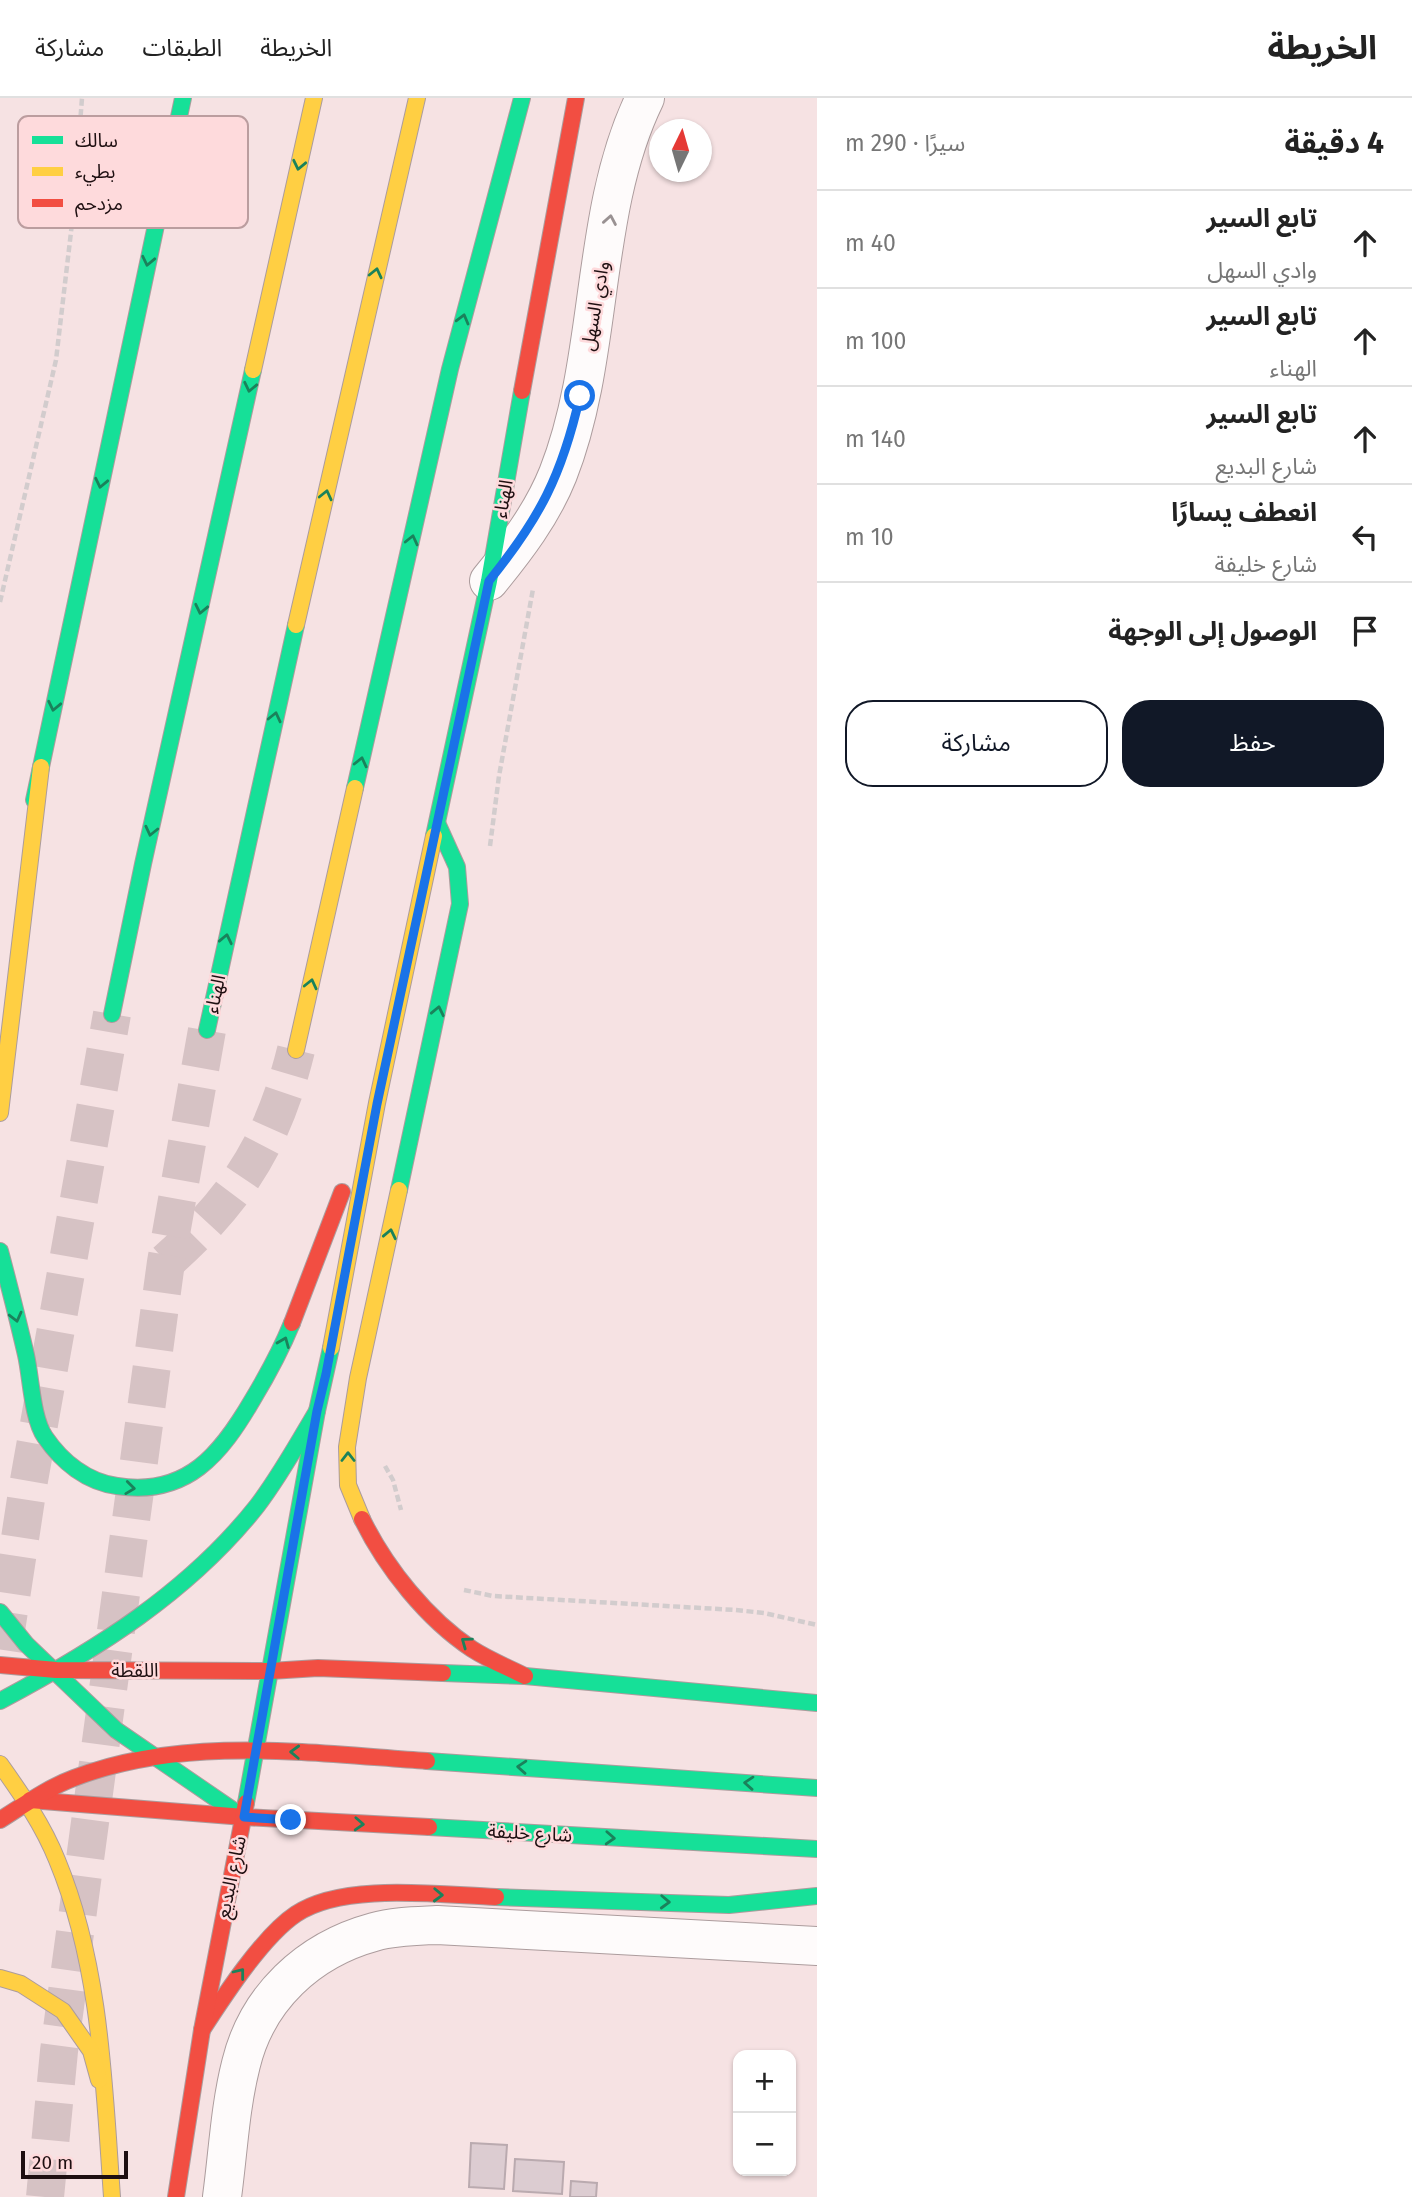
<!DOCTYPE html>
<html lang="ar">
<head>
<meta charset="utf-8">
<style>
  body { margin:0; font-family:"Fira Sans","Noto Sans Arabic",sans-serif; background:#f2f2f2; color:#222; direction:rtl }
  .controls { position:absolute; right:21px; bottom:21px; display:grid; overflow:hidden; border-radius:14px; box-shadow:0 2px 5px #0004 }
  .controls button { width:63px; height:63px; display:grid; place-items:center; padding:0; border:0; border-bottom:2px solid #e0e0e0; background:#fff; color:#222; font:35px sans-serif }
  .compass { position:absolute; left:649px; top:21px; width:63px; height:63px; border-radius:50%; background:#fff; box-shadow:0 2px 5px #0004; rotate:5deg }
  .scale { position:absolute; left:21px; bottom:18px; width:107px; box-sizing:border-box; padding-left:7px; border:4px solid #1e0f11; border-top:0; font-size:19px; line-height:24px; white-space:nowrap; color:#1e0f11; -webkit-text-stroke:5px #fedadc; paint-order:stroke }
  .stop { position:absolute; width:21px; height:21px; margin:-16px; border:5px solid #1a73e8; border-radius:50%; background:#fff }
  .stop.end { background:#1a73e8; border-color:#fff; box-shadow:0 2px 7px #0008 }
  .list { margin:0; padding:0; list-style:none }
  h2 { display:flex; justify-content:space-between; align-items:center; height:91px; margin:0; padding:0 28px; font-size:30px }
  h2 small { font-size:23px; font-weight:400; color:#767676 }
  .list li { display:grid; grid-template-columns:46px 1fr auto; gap:21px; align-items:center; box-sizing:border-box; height:98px; padding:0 28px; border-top:2px solid #e0e0e0 }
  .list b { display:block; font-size:26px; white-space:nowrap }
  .list p { margin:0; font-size:23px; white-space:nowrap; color:#767676 }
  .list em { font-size:23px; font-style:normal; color:#767676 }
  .actions { display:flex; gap:14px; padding:21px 28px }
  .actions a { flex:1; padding:16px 0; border:2px solid #111827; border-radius:28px; text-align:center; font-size:24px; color:#111827 }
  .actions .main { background:#111827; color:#fff }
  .icon { flex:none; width:38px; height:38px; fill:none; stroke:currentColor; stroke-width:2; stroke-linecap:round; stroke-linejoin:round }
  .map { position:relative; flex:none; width:817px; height:2099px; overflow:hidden; direction:ltr }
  header { display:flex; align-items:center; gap:42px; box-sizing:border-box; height:98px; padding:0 35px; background:#fff; border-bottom:2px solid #e0e0e0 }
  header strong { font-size:33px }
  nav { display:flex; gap:38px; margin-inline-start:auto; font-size:24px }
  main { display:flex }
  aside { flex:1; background:#fff }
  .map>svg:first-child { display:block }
</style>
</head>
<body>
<header>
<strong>الخريطة</strong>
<nav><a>الخريطة</a><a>الطبقات</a><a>مشاركة</a></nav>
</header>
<main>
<aside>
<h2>4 دقيقة<small>سيرًا · 290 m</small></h2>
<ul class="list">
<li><svg class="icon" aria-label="ahead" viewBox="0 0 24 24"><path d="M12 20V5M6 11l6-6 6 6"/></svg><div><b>تابع السير</b><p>وادي السهل</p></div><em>40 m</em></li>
<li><svg class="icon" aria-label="ahead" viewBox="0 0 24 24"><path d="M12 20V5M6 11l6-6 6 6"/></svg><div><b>تابع السير</b><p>الهناء</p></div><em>100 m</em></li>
<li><svg class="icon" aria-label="ahead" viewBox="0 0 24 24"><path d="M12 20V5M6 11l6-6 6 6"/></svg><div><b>تابع السير</b><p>شارع البديع</p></div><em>140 m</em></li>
<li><svg class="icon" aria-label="left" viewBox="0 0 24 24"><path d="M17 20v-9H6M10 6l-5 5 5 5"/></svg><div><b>انعطف يسارًا</b><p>شارع خليفة</p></div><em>10 m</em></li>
<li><svg class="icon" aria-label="arrive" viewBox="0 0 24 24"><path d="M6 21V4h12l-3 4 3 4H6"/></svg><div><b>الوصول إلى الوجهة</b></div></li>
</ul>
<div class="actions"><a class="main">حفظ</a><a>مشاركة</a></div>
</aside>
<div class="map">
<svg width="817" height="2099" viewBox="0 0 817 2099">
  <rect width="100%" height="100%" fill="#f6e2e3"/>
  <!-- building -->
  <g fill="#dcccd1" stroke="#baaaaf" stroke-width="2">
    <polygon points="471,2045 507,2047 504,2091 469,2089"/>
    <polygon points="515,2061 564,2064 562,2096 513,2093"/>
    <polygon points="571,2083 597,2085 596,2099 570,2099"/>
  </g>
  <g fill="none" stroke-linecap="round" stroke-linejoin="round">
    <!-- highway-tunnel -->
    <g stroke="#d6c2c4" stroke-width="38" stroke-dasharray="38 19" stroke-linecap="butt">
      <path d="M166,1164C237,1101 273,1045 296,952"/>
      <polyline points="3,1552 28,1388 112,916"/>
      <polyline points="45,2099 59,1953 166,1164 207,932"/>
    </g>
    <!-- street casing -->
    <g stroke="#ac9c9d" stroke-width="40">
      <g id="street">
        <path d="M489,483C516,450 542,416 558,376C605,257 589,115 645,0"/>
        <path d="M222,2099C228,2055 230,2009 241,1966C257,1900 308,1852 374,1834C395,1828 416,1828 437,1827L817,1848"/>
      </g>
    </g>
    <!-- fast casing -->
    <g stroke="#ac9c9d" stroke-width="18">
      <g id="fast">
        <polyline points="355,690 450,271 522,0"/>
        <polyline points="34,702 183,0"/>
        <polyline points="434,738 489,483 522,293"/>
        <polyline points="112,916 143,766 253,272"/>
        <polyline points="207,932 296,527"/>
        <polyline points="399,1092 460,806 457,769 438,727"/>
        <path d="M0,1153C9,1187 18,1222 26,1257C31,1279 32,1320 45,1339C62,1364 87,1384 117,1388C187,1399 221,1356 253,1301C268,1276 281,1252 292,1225"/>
        <polyline points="0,1514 26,1546 116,1632 237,1715"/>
        <polyline points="443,1575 525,1578 817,1605"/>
        <path d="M0,1603C96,1552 189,1494 257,1408C280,1378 298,1345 317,1313"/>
        <polyline points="427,1663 817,1690"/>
        <polyline points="246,1705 317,1313 331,1250"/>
        <polyline points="429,1729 817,1751"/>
        <polyline points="496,1799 729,1807 817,1798"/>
      </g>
    </g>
    <!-- slow casing -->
    <g stroke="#ac9c9d" stroke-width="18">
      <g id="slow">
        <polyline points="253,272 314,0"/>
        <polyline points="296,527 417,0"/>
        <polyline points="296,952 355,690"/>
        <polyline points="0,1015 41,669"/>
        <polyline points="331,1250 377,1005 434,738"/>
        <polyline points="362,1421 348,1387 347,1349 358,1280 399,1092"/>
        <path d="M0,1666C22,1697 43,1727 57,1762C101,1868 104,1987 112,2099"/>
        <polyline points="0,1880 21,1886 63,1913 91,1953 99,1982"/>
      </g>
    </g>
    <!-- jam casing -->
    <g stroke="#ac9c9d" stroke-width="18">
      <g id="jam">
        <polyline points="522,293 576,0"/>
        <polyline points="292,1225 342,1094"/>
        <path d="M362,1421C386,1470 427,1521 472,1551C489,1562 507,1569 525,1578"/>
        <polyline points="0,1567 56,1572 270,1573 318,1570 443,1575"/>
        <polyline points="30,1702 244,1719 429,1729"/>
        <path d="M0,1722C24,1707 47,1690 74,1680C186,1637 310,1655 427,1663"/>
        <path d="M202,1932C224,1898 263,1838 296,1816C343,1784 440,1797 496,1799"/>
        <polyline points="176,2099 202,1932 246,1705"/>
      </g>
    </g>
    <!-- path -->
    <g stroke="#d2cccd" stroke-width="4.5" stroke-dasharray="7 3.5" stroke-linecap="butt">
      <polyline points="0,504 56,262 73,117 82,0"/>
      <polyline points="490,748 499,678 533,491"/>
      <polyline points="385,1368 393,1382 401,1412"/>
      <polyline points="464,1492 493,1498 736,1512 764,1515 817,1527"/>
    </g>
    <!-- street -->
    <use href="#street" stroke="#fefbfb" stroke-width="38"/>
    <!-- fast -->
    <use href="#fast" stroke="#16e098" stroke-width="16"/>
    <!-- slow -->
    <use href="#slow" stroke="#ffcf43" stroke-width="16"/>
    <!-- jam -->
    <use href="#jam" stroke="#f24e42" stroke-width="16"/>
  </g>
  <!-- one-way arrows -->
  <defs><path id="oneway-chevron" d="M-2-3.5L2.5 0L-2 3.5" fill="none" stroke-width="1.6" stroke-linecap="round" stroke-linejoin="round" transform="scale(1.75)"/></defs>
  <g stroke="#1a825b">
    <use href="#oneway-chevron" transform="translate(299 67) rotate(102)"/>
    <use href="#oneway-chevron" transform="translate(148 163) rotate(102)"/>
    <use href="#oneway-chevron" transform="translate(376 175) rotate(-77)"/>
    <use href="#oneway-chevron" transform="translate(463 221) rotate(-75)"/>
    <use href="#oneway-chevron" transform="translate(250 289) rotate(102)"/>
    <use href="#oneway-chevron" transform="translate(101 385) rotate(102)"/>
    <use href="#oneway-chevron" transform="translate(326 397) rotate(-77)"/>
    <use href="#oneway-chevron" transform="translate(412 442) rotate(-77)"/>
    <use href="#oneway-chevron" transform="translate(201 511) rotate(102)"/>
    <use href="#oneway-chevron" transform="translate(54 608) rotate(102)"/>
    <use href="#oneway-chevron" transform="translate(275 619) rotate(-77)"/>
    <use href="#oneway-chevron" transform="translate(361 664) rotate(-77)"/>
    <use href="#oneway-chevron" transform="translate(151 733) rotate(103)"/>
    <use href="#oneway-chevron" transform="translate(226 841) rotate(-78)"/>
    <use href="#oneway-chevron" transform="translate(311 886) rotate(-77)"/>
    <use href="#oneway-chevron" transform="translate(438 913) rotate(-78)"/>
    <use href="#oneway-chevron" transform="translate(390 1136) rotate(-78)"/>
    <use href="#oneway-chevron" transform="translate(16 1219) rotate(76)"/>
    <use href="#oneway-chevron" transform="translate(284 1244) rotate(-68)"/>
    <use href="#oneway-chevron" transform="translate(348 1359) rotate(-90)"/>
    <use href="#oneway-chevron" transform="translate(130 1390) rotate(7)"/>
    <use href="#oneway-chevron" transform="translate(466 1544) rotate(-144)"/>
    <use href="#oneway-chevron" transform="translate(295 1654) rotate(-178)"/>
    <use href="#oneway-chevron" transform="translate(522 1669) rotate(-176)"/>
    <use href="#oneway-chevron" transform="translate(749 1685) rotate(-176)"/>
    <use href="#oneway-chevron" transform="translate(359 1726) rotate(3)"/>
    <use href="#oneway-chevron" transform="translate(610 1740) rotate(3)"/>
    <use href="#oneway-chevron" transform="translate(438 1797) rotate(2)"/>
    <use href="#oneway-chevron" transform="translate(665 1804) rotate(2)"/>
    <use href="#oneway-chevron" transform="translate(240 1875) rotate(-52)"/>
  </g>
  <use stroke="#999192" href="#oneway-chevron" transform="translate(610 122) rotate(-80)"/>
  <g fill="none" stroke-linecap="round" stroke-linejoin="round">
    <!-- route -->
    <path stroke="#1a73e8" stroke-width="9" d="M291,1722L244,1719L317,1313L326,1276L377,1006L489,483C540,420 562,377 580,298"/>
  </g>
  <g text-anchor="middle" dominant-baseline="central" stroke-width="5" stroke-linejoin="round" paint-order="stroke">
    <!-- street labels -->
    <g font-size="19" fill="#1e0f11" stroke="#fedadc">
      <text transform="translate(595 208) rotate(-80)">وادي السهل</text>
      <text transform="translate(503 401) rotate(-80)">الهناء</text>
      <text transform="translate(215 896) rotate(-78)">الهناء</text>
      <text x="135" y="1572">اللقطة</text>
      <text transform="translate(530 1735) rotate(3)">شارع خليفة</text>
      <text transform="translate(231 1779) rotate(-78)">شارع البديع</text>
    </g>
  </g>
  <!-- legend -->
  <rect x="18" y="18" width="230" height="112" rx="10" fill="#fedadc" stroke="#bb9d9f" stroke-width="2"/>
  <rect x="32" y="38" width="31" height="8" fill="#16e098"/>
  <rect x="32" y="69" width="31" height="9" fill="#ffcf43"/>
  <rect x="32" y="101" width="31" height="8" fill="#f24e42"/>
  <g font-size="19" fill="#1e0f11">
    <text x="75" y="49">سالك</text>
    <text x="75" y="80">بطيء</text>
    <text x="75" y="112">مزدحم</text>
  </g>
</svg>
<div class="controls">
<button>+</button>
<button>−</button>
</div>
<svg class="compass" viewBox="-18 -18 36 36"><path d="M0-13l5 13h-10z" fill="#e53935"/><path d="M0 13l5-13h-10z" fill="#767676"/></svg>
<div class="scale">20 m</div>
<div class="stop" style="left:580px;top:298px"></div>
<div class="stop end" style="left:291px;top:1722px"></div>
</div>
</main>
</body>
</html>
